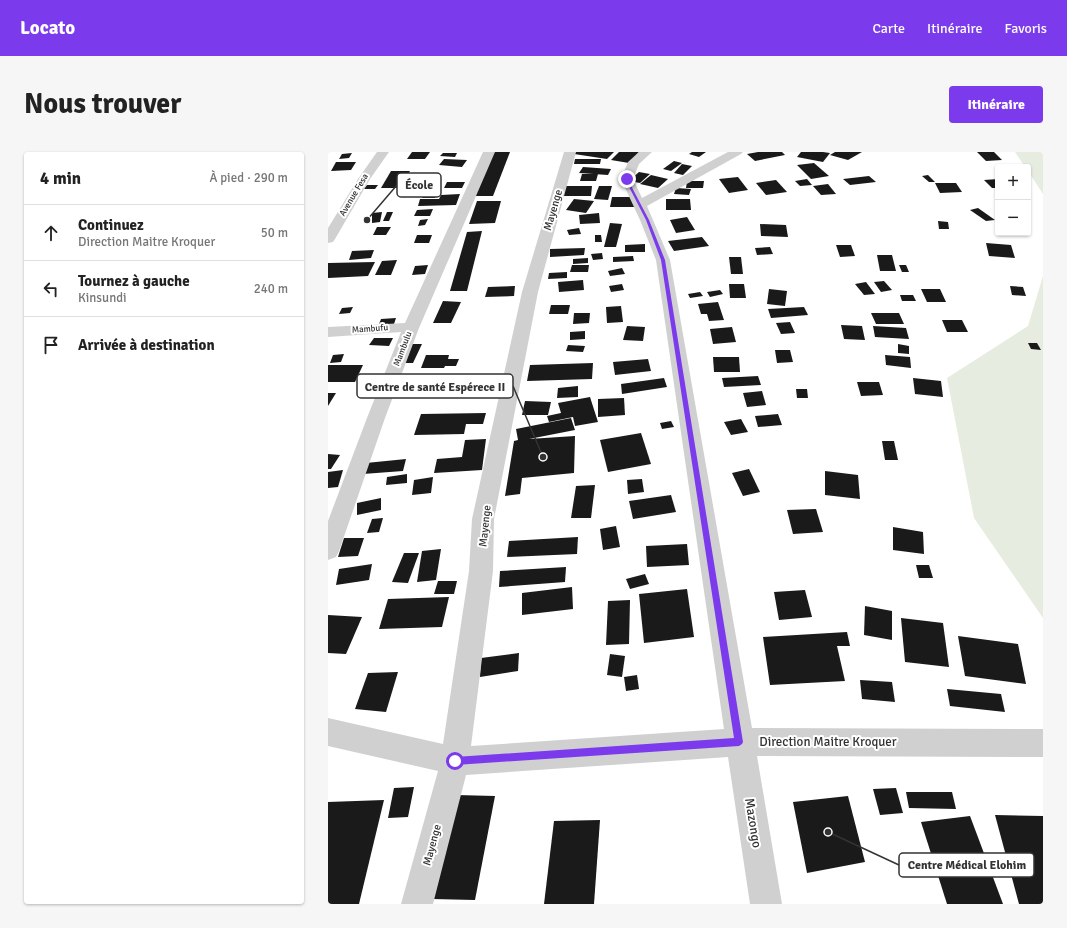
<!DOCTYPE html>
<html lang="fr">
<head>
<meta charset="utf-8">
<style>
  body { margin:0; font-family:Signika,sans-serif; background:#f6f6f6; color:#222 }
  .controls { position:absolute; right:12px; top:12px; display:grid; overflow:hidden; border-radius:4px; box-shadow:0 1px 3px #0004 }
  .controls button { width:36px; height:36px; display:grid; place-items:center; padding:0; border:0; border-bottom:1px solid #e0e0e0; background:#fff; color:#222; font:20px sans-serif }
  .stop { position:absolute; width:12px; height:12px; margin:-9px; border:3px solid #7c3aed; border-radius:50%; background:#fff }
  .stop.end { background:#7c3aed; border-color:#fff; box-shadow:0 1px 4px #0008 }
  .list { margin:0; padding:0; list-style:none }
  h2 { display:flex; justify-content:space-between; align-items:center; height:52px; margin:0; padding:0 16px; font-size:17px }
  h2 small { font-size:13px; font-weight:400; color:#767676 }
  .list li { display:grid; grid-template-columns:26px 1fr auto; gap:12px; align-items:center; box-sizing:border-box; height:56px; padding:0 16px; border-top:1px solid #e0e0e0 }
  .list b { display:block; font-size:15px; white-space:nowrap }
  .list p { margin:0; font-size:13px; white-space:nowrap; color:#767676 }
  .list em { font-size:13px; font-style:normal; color:#767676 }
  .icon { flex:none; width:22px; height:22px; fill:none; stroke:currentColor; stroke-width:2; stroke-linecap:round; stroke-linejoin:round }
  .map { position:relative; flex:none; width:715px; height:752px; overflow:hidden; border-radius:4px }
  header { display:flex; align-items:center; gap:24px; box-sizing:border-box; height:56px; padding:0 20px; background:#7c3aed; color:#fff }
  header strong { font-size:19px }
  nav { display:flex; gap:22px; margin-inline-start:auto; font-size:14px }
  .intro { display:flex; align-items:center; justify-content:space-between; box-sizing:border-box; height:96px; padding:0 24px }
  h1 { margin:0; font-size:28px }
  .button { padding:10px 18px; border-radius:4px; background:#7c3aed; color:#fff; font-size:14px; font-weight:700 }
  main { display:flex; gap:24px; padding:0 24px }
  aside { flex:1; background:#fff; border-radius:4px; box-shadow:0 1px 3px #0004 }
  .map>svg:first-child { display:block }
</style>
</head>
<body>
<header>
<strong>Locato</strong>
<nav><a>Carte</a><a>Itinéraire</a><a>Favoris</a></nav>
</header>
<div class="intro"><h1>Nous trouver</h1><a class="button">Itinéraire</a></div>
<main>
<aside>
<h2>4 min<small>À pied · 290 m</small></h2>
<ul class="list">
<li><svg class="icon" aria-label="ahead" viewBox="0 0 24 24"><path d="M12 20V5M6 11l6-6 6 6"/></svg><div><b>Continuez</b><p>Direction Maitre Kroquer</p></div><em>50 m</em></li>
<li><svg class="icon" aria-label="left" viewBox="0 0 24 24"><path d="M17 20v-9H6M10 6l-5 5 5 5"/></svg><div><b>Tournez à gauche</b><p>Kinsundi</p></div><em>240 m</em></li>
<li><svg class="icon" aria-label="arrive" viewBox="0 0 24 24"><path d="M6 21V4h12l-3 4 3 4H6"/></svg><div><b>Arrivée à destination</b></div></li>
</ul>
</aside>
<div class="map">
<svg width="715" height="752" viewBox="0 0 715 752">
  <rect width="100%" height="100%" fill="#fff"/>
  <!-- green -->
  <g fill="#e6ecdf">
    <polygon points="687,0 715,0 715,42 700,19 700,15 697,15"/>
    <polygon points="715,124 715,466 646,366 619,226 700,174"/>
  </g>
  <!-- building -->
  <g fill="#1a1a1a">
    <polygon points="84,0 102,0 97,7 79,7"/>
    <polygon points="165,0 182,0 165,44 146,44"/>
    <polygon points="248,0 286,0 279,7 246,2"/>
    <polygon points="291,0 311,0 301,11 283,8"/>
    <polygon points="364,0 378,0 371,5 361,2"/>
    <polygon points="430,0 454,0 457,3 427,9 419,2"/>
    <polygon points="473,0 495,0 502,1 495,10 469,5"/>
    <polygon points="507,0 534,0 520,8 502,3"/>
    <polygon points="649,0 666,0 674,8 658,9"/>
    <polygon points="24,1 21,6 11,7 14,2"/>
    <polygon points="115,1 129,1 127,5 112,4"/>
    <polygon points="116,7 139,8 134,15 111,13"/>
    <polygon points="247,7 273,7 272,12 246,12"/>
    <polygon points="346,9 354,11 343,19 335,17"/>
    <polygon points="8,10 28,10 23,18 3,19"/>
    <polygon points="486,11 501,24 483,27 469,13"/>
    <polygon points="354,12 364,14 355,23 346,21"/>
    <polygon points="255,15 283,17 280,23 251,21"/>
    <polygon points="63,19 82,19 71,36 53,36"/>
    <polygon points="311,20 322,22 312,31 301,29"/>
    <polygon points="254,22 270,22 268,29 252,29"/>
    <polygon points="323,23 340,27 330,36 312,32"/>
    <polygon points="600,23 607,30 601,30 594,24"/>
    <polygon points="541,24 548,30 522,33 515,27"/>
    <polygon points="410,25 420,38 401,41 391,27"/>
    <polygon points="479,27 484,33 472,34 467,29"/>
    <polygon points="670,27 670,36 664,36 656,28"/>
    <polygon points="448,28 459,40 438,43 428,31"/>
    <polygon points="359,29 376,29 375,36 358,36"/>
    <polygon points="119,30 137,30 134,36 116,36"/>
    <polygon points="607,31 628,31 634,40 612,41"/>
    <polygon points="500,32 508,42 493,43 485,34"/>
    <polygon points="39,33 50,33 47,37 36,37"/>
    <polygon points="233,34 264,34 263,44 230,44"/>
    <polygon points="271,34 284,34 280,48 266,47"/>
    <polygon points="348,36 363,37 361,43 346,42"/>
    <polygon points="97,41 109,41 107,46 94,46"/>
    <polygon points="132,42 128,53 90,54 92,47 111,47 113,43"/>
    <polygon points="284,45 307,45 306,55 282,55"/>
    <polygon points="246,47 266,49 258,61 238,58"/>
    <polygon points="338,47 362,47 363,58 338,58"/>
    <polygon points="149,49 173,49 167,71 141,72"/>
    <polygon points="650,56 667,68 658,69 642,58"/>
    <polygon points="105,57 102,64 86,64 89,58"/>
    <polygon points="54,60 52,70 44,71 44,61"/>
    <polygon points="59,60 65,60 61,69 55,69"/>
    <polygon points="271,61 272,71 252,72 251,63"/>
    <polygon points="359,65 367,78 348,81 342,68"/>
    <polygon points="100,67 97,73 90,74 92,68"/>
    <polygon points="610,69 620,70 621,77 611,77"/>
    <polygon points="282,71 294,72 288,95 276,95"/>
    <polygon points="432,72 458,73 460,85 433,84"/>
    <polygon points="49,75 63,75 58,83 45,83"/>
    <polygon points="251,76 253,82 241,83 239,78"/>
    <polygon points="154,79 139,139 122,139 139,80"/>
    <polygon points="89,83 104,83 101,91 86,91"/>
    <polygon points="267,83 273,83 274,90 267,90"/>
    <polygon points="374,85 381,94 346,99 340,89"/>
    <polygon points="658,91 683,93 687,106 661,104"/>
    <polygon points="317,92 317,100 297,100 297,93"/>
    <polygon points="508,93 523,93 527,104 512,105"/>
    <polygon points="442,95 445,102 429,103 427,96"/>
    <polygon points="257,96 256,103 222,105 222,97"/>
    <polygon points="46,98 43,106 21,108 24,99"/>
    <polygon points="274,101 275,107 265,108 263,102"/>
    <polygon points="549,103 564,103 568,119 552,119"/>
    <polygon points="305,104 306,109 285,110 285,105"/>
    <polygon points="401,105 413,105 415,122 403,122"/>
    <polygon points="260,106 260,111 245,112 245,107"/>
    <polygon points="69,108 63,123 47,123 54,109"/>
    <polygon points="47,110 40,124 0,126 0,111"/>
    <polygon points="100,113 97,122 84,123 87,114"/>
    <polygon points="244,113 261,113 260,120 242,120"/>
    <polygon points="571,113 578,113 581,120 574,120"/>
    <polygon points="294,116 297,122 282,124 280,119"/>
    <polygon points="239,120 239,126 220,127 221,121"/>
    <polygon points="255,128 256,138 231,140 230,130"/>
    <polygon points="556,129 564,138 553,140 546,130"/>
    <polygon points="538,130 547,142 536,143 527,132"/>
    <polygon points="294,132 296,138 283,140 281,134"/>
    <polygon points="401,132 416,132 418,146 402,146"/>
    <polygon points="187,134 186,144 157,145 160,135"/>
    <polygon points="682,134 695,135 698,144 684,143"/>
    <polygon points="441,137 459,139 457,154 439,152"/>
    <polygon points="593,137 612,137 618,150 599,150"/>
    <polygon points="392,138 395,142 382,145 379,140"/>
    <polygon points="372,140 375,144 362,146 360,142"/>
    <polygon points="572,143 585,143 588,149 574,149"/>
    <polygon points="115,149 133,150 123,171 105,171"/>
    <polygon points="390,150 396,168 381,169 379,162 373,162 370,152"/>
    <polygon points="223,153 242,153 240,162 221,162"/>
    <polygon points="293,154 295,170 279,171 278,155"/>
    <polygon points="25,155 22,161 11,162 14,156"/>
    <polygon points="476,155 480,163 443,166 440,157"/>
    <polygon points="246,161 262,161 261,171 245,172"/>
    <polygon points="543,161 571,161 576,172 548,172"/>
    <polygon points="68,166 66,172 51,172 53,167"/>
    <polygon points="614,168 634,168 640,180 619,180"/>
    <polygon points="462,170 467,181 453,182 448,171"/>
    <polygon points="513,173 534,174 537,188 516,187"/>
    <polygon points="299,174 317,175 315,189 295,188"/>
    <polygon points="545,174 578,176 581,187 547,185"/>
    <polygon points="404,175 408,190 385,192 382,177"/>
    <polygon points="257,179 257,187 242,188 242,180"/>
    <polygon points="46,186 65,186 61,194 41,193"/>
    <polygon points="700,191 709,191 713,198 703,197"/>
    <polygon points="83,192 94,192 85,211 74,211"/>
    <polygon points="570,192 581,194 581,202 570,201"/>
    <polygon points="240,193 257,194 255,200 238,199"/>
    <polygon points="447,198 462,198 465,210 449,211"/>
    <polygon points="16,202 13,210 2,211 5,203"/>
    <polygon points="98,203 121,203 120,207 131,207 128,214 117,214 116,216 93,216"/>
    <polygon points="557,203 582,205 583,216 558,213"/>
    <polygon points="385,205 411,205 412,220 386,220"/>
    <polygon points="320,207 323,219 287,223 285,210"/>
    <polygon points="265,211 264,227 199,229 202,213"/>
    <polygon points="0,213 35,213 27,230 0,230"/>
    <polygon points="430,224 433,233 396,235 394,226"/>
    <polygon points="336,226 339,235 294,242 293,232"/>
    <polygon points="585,226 613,229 615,245 587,242"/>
    <polygon points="529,230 551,230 555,243 533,244"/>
    <polygon points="250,234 250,245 229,246 230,236"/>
    <polygon points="468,237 479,237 480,246 469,246"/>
    <polygon points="434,239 438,253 419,255 415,241"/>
    <polygon points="0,241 8,241 0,254"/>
    <polygon points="262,245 270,270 247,274 245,265 221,270 219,264 233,261 230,251"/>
    <polygon points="296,246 297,263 270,265 270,247"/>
    <polygon points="197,249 223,250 220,263 194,263"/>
    <polygon points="158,261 155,272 138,272 136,282 86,283 93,262"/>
    <polygon points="450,262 454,273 430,275 427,264"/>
    <polygon points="243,266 247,278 201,287 247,284 246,321 194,326 192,342 177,344 186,289 190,288 188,277"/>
    <polygon points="413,267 420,280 403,283 396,270"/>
    <polygon points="343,269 346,275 334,277 332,271"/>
    <polygon points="313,281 323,312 280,320 272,288"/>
    <polygon points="158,287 154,318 106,321 109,307 134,305 137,288"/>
    <polygon points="554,289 566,289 570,308 557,308"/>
    <polygon points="0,302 12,303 3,317 0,317"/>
    <polygon points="78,307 75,319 35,322 38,311"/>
    <polygon points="421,317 432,340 415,344 404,321"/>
    <polygon points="15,318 10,335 0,336 0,320"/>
    <polygon points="497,319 530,323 532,347 497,343"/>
    <polygon points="79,322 79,331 58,333 59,325"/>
    <polygon points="105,325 103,341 84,343 86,328"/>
    <polygon points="314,327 316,340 300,342 299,328"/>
    <polygon points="267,333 263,366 243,366 248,334"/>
    <polygon points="343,343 348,360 305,367 301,349"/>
    <polygon points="53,346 53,358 29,363 29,351"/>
    <polygon points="488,357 495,380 465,382 459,358"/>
    <polygon points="55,366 51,380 39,381 44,367"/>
    <polygon points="288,374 292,395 275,398 272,377"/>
    <polygon points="565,375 595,380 596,402 565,398"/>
    <polygon points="250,385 249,402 179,405 181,389"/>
    <polygon points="16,386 36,386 30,404 10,405"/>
    <polygon points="359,392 361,413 319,415 318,394"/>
    <polygon points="113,397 108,428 89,430 94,399"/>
    <polygon points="76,401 91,401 80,431 64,430"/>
    <polygon points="44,412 41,428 8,433 11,417"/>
    <polygon points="588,413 601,413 605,426 591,426"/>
    <polygon points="238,415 237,430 171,435 172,419"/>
    <polygon points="317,422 321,432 302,437 298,427"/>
    <polygon points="110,429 129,429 126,442 106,442"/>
    <polygon points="244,435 245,457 194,463 194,441"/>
    <polygon points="359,437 366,485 316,491 311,442"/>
    <polygon points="477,438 484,465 451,468 446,440"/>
    <polygon points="121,445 114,475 51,477 60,447"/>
    <polygon points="302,448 301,492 278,493 280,449"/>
    <polygon points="537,454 564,459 564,488 536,483"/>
    <polygon points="0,463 34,465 18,502 0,501"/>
    <polygon points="573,466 615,471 621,515 577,510"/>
    <polygon points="519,480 522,494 509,494 517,529 442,533 435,485"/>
    <polygon points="630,484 690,492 698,532 637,524"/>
    <polygon points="191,501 190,519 152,525 153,506"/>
    <polygon points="282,502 297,504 294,525 279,523"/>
    <polygon points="70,520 58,560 27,557 40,521"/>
    <polygon points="309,523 311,537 298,539 296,525"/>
    <polygon points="532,528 564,530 567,550 534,547"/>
    <polygon points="619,537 673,542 677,560 622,554"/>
    <polygon points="86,635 80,665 60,666 66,636"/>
    <polygon points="568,636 575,661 552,663 545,637"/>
    <polygon points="578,640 624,640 628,657 581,656"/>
    <polygon points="128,643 167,644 147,748 104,747"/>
    <polygon points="520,644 537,710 479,721 465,650"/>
    <polygon points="56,648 31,752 0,752 0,650"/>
    <polygon points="667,663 715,664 715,752 691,752"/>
    <polygon points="642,664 675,752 619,752 593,670"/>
    <polygon points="272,668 266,752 216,752 226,669"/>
  </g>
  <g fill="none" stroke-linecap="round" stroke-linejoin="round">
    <!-- minor -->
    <g fill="#d0d0d0" fill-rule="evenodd">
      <polygon points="49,0 61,0 42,27 7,87 5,90 0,91 0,76 30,27"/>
      <polygon points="155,0 167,0 91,176 57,266 11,399 8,405 0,408 0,369 39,266 73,180 0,185 0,175 77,171"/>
      <polygon points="236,0 248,0 210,140 166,367 165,419 143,594 396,577 328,108 312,68 293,27 300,10 311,0 324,0 311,12 305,27 314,46 400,0 415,0 413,2 319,54 342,108 424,576 715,577 715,605 429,604 454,752 422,752 400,605 138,623 105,752 73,752 110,619 0,594 0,566 115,592 141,419 144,367 194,140"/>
    </g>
  </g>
  <!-- route -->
  <polygon fill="#7c3aed" points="299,26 321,68 337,108 415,590 414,592 411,594 127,613 124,612 123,609 124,606 127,605 406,586 333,108 318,68 297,27"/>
  <g text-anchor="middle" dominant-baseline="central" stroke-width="4" stroke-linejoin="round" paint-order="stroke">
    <!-- far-street labels -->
    <g font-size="9" fill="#333" stroke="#fff">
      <text transform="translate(26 43) rotate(-59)">Avenue Fesa</text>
      <text transform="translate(42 177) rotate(-4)">Mambufu</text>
      <text transform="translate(75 197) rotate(-69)">Mambulu</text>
    </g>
    <!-- street labels -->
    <g font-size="11" fill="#333" stroke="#fff">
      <text transform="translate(225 58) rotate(-74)">Mayenge</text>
      <text transform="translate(157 374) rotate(-84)">Mayenge</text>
      <text transform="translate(104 693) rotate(-75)">Mayenge</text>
    </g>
    <!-- near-street labels -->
    <g font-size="13" fill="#333" stroke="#fff">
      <text x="500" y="590">Direction Maitre Kroquer</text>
      <text transform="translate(425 671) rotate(81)">Mazongo</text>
    </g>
  </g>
  <!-- callouts -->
  <path fill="none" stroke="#333" stroke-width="1.5" d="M39 68L69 33M215 305L185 234M500 680L571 713"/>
  <g fill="#333" stroke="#fff" stroke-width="1.5">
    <circle cx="39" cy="68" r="4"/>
    <circle cx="215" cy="305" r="4"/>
    <circle cx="500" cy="680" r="4"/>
  </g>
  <g fill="#fff" stroke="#333" stroke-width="1.5">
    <rect x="69" y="21" width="44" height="24" rx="4"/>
    <rect x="29" y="222" width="156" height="24" rx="4"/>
    <rect x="571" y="701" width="135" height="24" rx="4"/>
  </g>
  <g font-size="12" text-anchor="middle" font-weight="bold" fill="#333">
    <text x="91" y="37">École</text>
    <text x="107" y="239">Centre de santé Espérece II</text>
    <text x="639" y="717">Centre Médical Elohim</text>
  </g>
</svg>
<div class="controls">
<button>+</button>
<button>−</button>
</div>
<div class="stop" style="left:127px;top:609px"></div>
<div class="stop end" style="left:299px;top:27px"></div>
</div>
</main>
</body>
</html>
